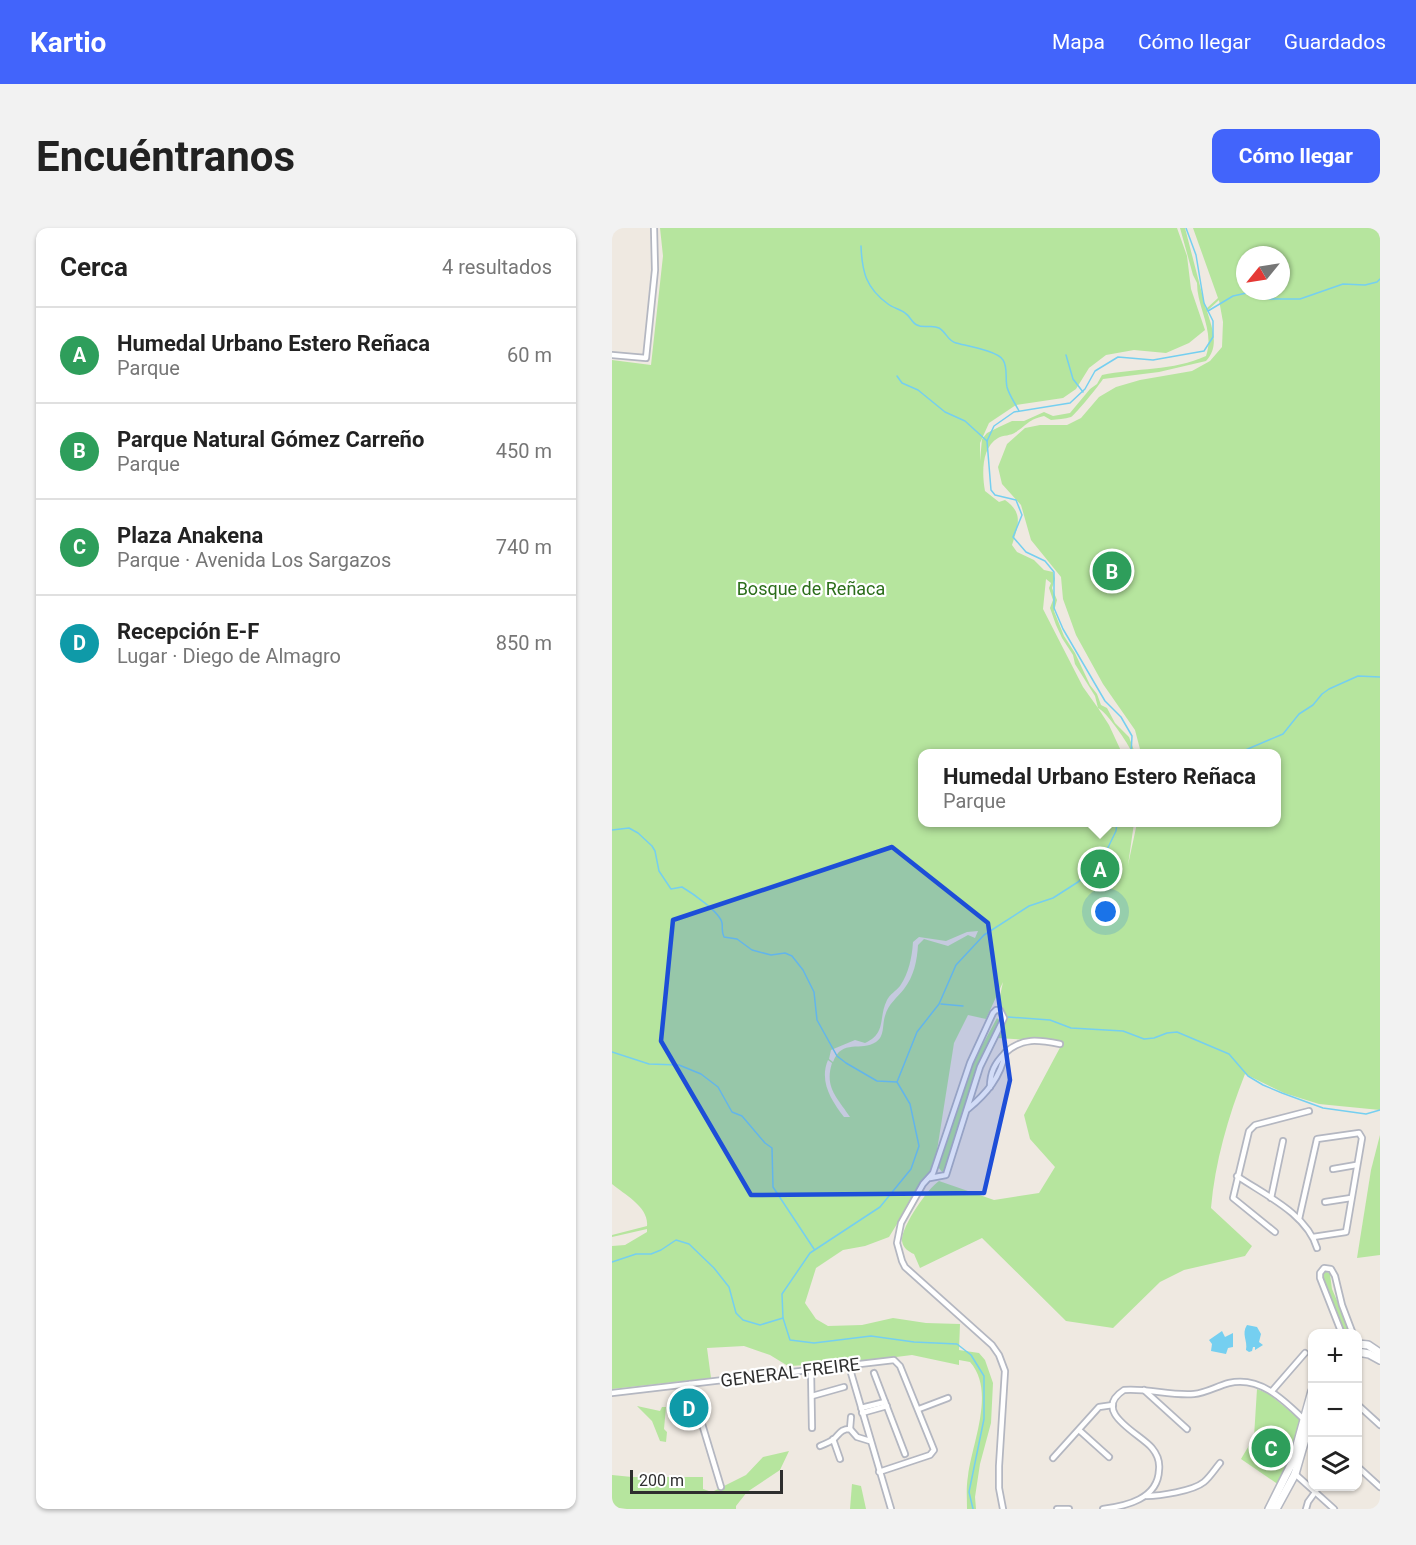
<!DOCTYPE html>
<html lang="es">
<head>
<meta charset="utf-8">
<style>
  body { margin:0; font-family:Roboto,sans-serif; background:#f2f2f2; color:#222 }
  .controls { position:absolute; right:18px; bottom:18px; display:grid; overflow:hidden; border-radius:12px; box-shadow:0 2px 4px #0004 }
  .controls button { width:54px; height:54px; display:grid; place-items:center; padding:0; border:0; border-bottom:2px solid #e0e0e0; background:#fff; color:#222; font:30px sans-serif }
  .compass { position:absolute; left:624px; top:18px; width:54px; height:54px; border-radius:50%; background:#fff; box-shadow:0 2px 4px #0004; rotate:240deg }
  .scale { position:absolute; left:18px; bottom:15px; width:153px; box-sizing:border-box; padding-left:6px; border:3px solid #2e2e2e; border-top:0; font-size:16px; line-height:21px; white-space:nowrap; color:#2e2e2e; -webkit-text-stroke:4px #fff; paint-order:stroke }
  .you { position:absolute; left:494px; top:684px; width:21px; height:21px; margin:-15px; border:4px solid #fff; border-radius:50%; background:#1a73e8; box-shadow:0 0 0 9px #1a73e833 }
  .badge { display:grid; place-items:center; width:39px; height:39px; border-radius:50%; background:#4264fb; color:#fff; font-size:20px; font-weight:700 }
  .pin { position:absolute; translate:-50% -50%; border:3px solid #fff; box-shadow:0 2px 6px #0006 }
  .popup { position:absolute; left:306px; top:521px; width:363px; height:78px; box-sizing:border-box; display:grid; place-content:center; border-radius:12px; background:#fff; filter:drop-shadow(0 2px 4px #0005); font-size:20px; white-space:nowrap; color:#767676 }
  .popup b { font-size:22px; color:#222 }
  .popup::after { content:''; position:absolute; left:50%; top:100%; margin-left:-12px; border:12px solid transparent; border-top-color:#fff }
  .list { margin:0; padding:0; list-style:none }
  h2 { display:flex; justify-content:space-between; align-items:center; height:78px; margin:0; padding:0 24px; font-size:26px }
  h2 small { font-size:20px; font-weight:400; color:#767676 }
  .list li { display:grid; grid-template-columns:39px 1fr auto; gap:18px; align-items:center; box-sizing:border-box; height:96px; padding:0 24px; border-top:2px solid #e0e0e0 }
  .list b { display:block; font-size:22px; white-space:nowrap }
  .list p { margin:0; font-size:20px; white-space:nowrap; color:#767676 }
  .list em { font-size:20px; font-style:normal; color:#767676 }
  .icon { flex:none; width:33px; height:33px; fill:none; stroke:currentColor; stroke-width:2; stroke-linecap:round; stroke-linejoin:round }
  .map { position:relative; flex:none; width:768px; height:1281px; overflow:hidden; border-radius:12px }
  header { display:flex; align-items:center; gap:36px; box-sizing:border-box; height:84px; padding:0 30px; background:#4264fb; color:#fff }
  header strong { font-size:28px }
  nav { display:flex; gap:33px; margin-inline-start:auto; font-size:21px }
  .intro { display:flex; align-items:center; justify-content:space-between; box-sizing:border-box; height:144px; padding:0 36px }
  h1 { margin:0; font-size:42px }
  .button { padding:15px 27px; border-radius:12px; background:#4264fb; color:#fff; font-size:21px; font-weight:700 }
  main { display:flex; gap:36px; padding:0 36px }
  aside { flex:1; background:#fff; border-radius:12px; box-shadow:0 2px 4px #0004 }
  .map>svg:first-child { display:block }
</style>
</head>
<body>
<header>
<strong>Kartio</strong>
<nav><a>Mapa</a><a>Cómo llegar</a><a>Guardados</a></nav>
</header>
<div class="intro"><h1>Encuéntranos</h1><a class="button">Cómo llegar</a></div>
<main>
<aside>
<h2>Cerca<small>4 resultados</small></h2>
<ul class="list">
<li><span class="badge" style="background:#2e9e5b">A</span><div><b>Humedal Urbano Estero Reñaca</b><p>Parque</p></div><em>60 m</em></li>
<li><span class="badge" style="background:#2e9e5b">B</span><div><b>Parque Natural Gómez Carreño</b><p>Parque</p></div><em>450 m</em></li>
<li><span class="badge" style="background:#2e9e5b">C</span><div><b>Plaza Anakena</b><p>Parque · Avenida Los Sargazos</p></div><em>740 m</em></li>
<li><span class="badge" style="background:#0f9aa8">D</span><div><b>Recepción E-F</b><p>Lugar · Diego de Almagro</p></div><em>850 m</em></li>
</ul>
</aside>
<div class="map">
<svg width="768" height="1281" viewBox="0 0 768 1281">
  <rect width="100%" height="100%" fill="#efe9e1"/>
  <!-- green -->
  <g fill="#b6e59e" fill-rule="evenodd">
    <path d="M48,0H565L575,28L579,61L593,102L577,115L554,125L522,122L494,127L477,140L464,161L451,170L404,177L377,195L368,215V233L370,211L375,205L387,199L400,193H412L432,184L441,188L458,185L478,161L485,156L490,147C523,140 562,143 594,128C603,103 585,80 585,55L581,47L568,0H573L594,81L606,70L581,0H768V882L707,876L672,865L633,846C616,889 603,934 599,980L640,1018L633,1028L572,1042L548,1054L501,1100L454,1093L370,1010L308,1040L302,1026C297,1024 291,1020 290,1013C289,999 316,960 327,953L382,972L427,965L443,939L418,911L412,887L451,814L385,810L394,786L386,777L391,754L374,791L356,787L342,815L323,935L314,954L304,965L277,1009L253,1018L231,1022L204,1040L193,1075L204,1091L216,1098L250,1097L281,1090L314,1095L348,1096L347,1122L367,1125L373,1132L381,1155L379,1195L368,1236L363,1269L364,1281H355C355,1270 354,1259 356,1248C360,1215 384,1163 358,1134L347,1132V1137L300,1127L236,1135L176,1138L158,1127L132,1118L95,1120L99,1150L0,1161V1018L13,1017L35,1004V1001L0,1009V1007L35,998C37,979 13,967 0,956V132L39,137L51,28ZM633,27H669V63H633ZM607,72L611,94L610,119L598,133L580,143L528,152L504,159L487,169L469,190L455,197H428L413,200L395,216L386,239L390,256L409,277L419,312L449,349L451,371L464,407L491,456L523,502L529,525L665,526V594L525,595L516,637L522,595L311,594V526L513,525L509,523L497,497L486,480C494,483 517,516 520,525H523L517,509L503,495L495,480L489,477L485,466L478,457L463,425L452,408L442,383L445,372L440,360L443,351L441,344L432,342L422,332L405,324L400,317C406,298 412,285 393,272L387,274L373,263C370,246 369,220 386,210C391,207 399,208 404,204C416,196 416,192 432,188L439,192C445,191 453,191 459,189C464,186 488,156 491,151L547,144L594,133C608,118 600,100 595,83ZM434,351L439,355L437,360L441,372L438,380L444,397L450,410L461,427L463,436L483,468L486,480L471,459L431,381ZM366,703L363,710L356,707L336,718L312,711L306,717C305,733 302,748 292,761C285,770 276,776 273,788C270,797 273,808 264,814C249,824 230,810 221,834L217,831L219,822L243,812L253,815C275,805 266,790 275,772C278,766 284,763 288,758C297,745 300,729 301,714L307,709L334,713L355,704ZM216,832L220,835C212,860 226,870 238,889H232C219,872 207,853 216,832Z"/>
    <polygon points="385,790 387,792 366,838 333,943 331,945 326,939 360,836"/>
    <polygon points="768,907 768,1027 745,1030 759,942"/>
    <polygon points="714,1043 718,1046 720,1061 739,1105 732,1105 710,1048"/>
    <polygon points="645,1161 657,1166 690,1193 676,1240 667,1257 629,1231 642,1209"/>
    <polygon points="25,1178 48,1183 50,1179 54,1179 52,1201 55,1204 54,1214 48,1213 40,1193"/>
    <polygon points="177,1223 168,1242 135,1264 124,1278 124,1281 15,1281 0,1279 0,1247 20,1249 91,1249 91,1261 100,1264 134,1247 151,1229"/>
    <polygon points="240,1256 249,1258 254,1281 238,1281"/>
  </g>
  <!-- water -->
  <g fill="#75cff0">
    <path d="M635,1097L645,1099L649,1106L647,1114L651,1117L643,1122V1119H641L640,1123L637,1124L634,1122C636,1113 629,1106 635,1097Z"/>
    <polygon points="610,1103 613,1109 621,1105 621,1119 616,1120 614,1126 599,1123 600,1116 597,1112"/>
  </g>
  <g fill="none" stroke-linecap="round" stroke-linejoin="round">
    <!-- stream -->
    <g stroke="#75cff0" stroke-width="1.5">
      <path d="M249,18C250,44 254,60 276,76C281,80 288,81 293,85C298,88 300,95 305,97C312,101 320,96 327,100C334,104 336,113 344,115C355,118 386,123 391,132C396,139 393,150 395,159C397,167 403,175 407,183"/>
      <polyline points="596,83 621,68 639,64 658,71 688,71 731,56 753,57 765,54 768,51"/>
      <polyline points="454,127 461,151 471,164"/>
      <polyline points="285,148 290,155 306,162 333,184 353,193 375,213"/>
      <polyline points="519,526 520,508 509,489 493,473 451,401 442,380 442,344 433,333 414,324 401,309 410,287 404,272 383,267 379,262 375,213 382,198 402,184 458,175 473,161 483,143 506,129 541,132 592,123 601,109 601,93 592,75 584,27 574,0"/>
      <polyline points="624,526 671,506 687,486 701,477 710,466 717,461 746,448 768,449"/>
      <path d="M0,602L17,600L26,605L40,618L43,623L47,643L59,661L70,659C80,665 108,684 110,695C111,700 109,703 112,709L125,711L140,722L159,727L173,725L180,728L191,742L202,764L205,792L225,828L234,835L265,853L285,854"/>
      <polyline points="329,776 351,778"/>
      <polyline points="396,789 438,792 459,800 511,803 532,811 542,810 555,805 565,804 617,826 636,848 651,857 670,865 711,880 754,886 768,882"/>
      <polyline points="0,824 37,836 67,837 89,846 106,859 120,884 130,888 153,915 160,920 161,959 202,1021"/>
      <polyline points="0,1034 24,1026 39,1026 49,1022 64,1012 77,1016 102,1040 117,1059 124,1085 131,1092 148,1097 171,1090"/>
      <polyline points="361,1281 357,1264 372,1191 372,1148 359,1127 345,1116 302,1114 259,1108 202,1115 178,1112 171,1090 170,1066 198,1025 268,979 299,941 307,918 298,876 285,854 305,804 327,776 344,737 372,707 417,678 441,670 466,654 490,632 504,603 505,594"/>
    </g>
    <!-- street casing -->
    <g stroke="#b4b7c1" stroke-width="8">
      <g id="street">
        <polyline points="0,127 34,130 43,42 42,0"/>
        <path d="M378,859C378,844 383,835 393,825C410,809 427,812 448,816"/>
        <path d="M356,881C374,866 389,849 393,825"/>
        <polyline points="721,941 744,937"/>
        <path d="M625,948C653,967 695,986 705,1020"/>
        <polyline points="318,950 334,947 368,839 392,790 388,782 384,782 381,785 358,835 321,945 311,956 289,995 285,1015 290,1033 293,1039 380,1117 387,1127 393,1143 387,1238 387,1260 391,1281"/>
        <polyline points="659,970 671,913"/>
        <polyline points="713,974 739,970"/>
        <polyline points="687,991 705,911 747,905 750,910 734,1004 701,1009"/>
        <polyline points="663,1004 621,970 637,903 643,897 697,883"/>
        <polyline points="730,1106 708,1050 708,1045 712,1040 719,1041 723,1048 730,1077 741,1106"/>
        <polyline points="237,1138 279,1281"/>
        <polyline points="199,1142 200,1200"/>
        <polyline points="262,1145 293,1226"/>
        <polyline points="78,1156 109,1259"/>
        <polyline points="532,1162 575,1201"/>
        <polyline points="660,1163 693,1125"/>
        <polyline points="0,1165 282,1132 288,1138 322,1222 318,1227 267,1244"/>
        <polyline points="200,1168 232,1159"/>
        <polyline points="746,1177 768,1197"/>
        <polyline points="249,1180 273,1174"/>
        <polyline points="307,1181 336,1170"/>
        <polyline points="250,1185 275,1178"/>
        <polyline points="238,1201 239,1189"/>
        <polyline points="467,1202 497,1229"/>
        <polyline points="221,1211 228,1231"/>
        <path d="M208,1218C213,1216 218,1214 222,1211C228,1205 229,1201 238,1201L245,1209L258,1213"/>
        <polyline points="441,1230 487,1179 501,1177"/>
        <polyline points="746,1239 768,1259"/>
        <polyline points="682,1245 722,1281"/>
        <path d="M534,1268C548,1268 581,1263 592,1254C598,1249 603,1241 608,1235"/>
        <polyline points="445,1281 457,1281"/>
        <path d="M491,1281C514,1278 546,1271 547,1242C548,1234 545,1226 540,1220C529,1206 478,1184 512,1162C535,1160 559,1168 582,1166C594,1165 605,1158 617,1155C652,1147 677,1178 700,1199"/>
        <polyline points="694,1281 696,1274 704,1263"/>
      </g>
    </g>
    <!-- secondary casing -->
    <g stroke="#b4b7c1" stroke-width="10">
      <g id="secondary">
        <polyline points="746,1116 756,1117 768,1125"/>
        <polyline points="746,1124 757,1126 768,1132"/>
        <polyline points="657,1281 680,1235 700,1163"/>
        <polyline points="664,1281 683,1246 700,1187"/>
      </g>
    </g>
    <!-- street -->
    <use href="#street" stroke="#fff" stroke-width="4.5"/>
    <!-- secondary -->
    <use href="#secondary" stroke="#fff" stroke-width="7"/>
  </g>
  <!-- marked area -->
  <path fill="#1d4ed8" fill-opacity="0.2" stroke="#1d4ed8" stroke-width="4.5" stroke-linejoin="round" d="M280,619L376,695L398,852L372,965L139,967L49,813L61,692Z"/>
  <g text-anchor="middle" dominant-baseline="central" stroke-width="4.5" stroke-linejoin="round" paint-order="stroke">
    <!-- park labels -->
    <g font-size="18" fill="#2c6e1b" stroke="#fff">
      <text x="199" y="360">Bosque de Reñaca</text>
    </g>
    <!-- street labels -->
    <g font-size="18" fill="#2e2e2e" stroke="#fff">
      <text transform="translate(178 1144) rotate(-7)">GENERAL FREIRE</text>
    </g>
  </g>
</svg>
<div class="controls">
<button>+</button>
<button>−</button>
<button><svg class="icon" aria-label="layers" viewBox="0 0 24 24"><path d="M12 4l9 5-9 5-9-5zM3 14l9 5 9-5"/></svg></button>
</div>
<svg class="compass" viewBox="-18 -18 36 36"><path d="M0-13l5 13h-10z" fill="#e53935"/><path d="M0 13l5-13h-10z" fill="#767676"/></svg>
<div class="scale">200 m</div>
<div class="you"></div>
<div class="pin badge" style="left:488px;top:641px;background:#2e9e5b">A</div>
<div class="popup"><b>Humedal Urbano Estero Reñaca</b>Parque</div>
<div class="pin badge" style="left:500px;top:343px;background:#2e9e5b">B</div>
<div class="pin badge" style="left:659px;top:1220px;background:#2e9e5b">C</div>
<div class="pin badge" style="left:77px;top:1180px;background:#0f9aa8">D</div>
</div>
</main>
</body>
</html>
